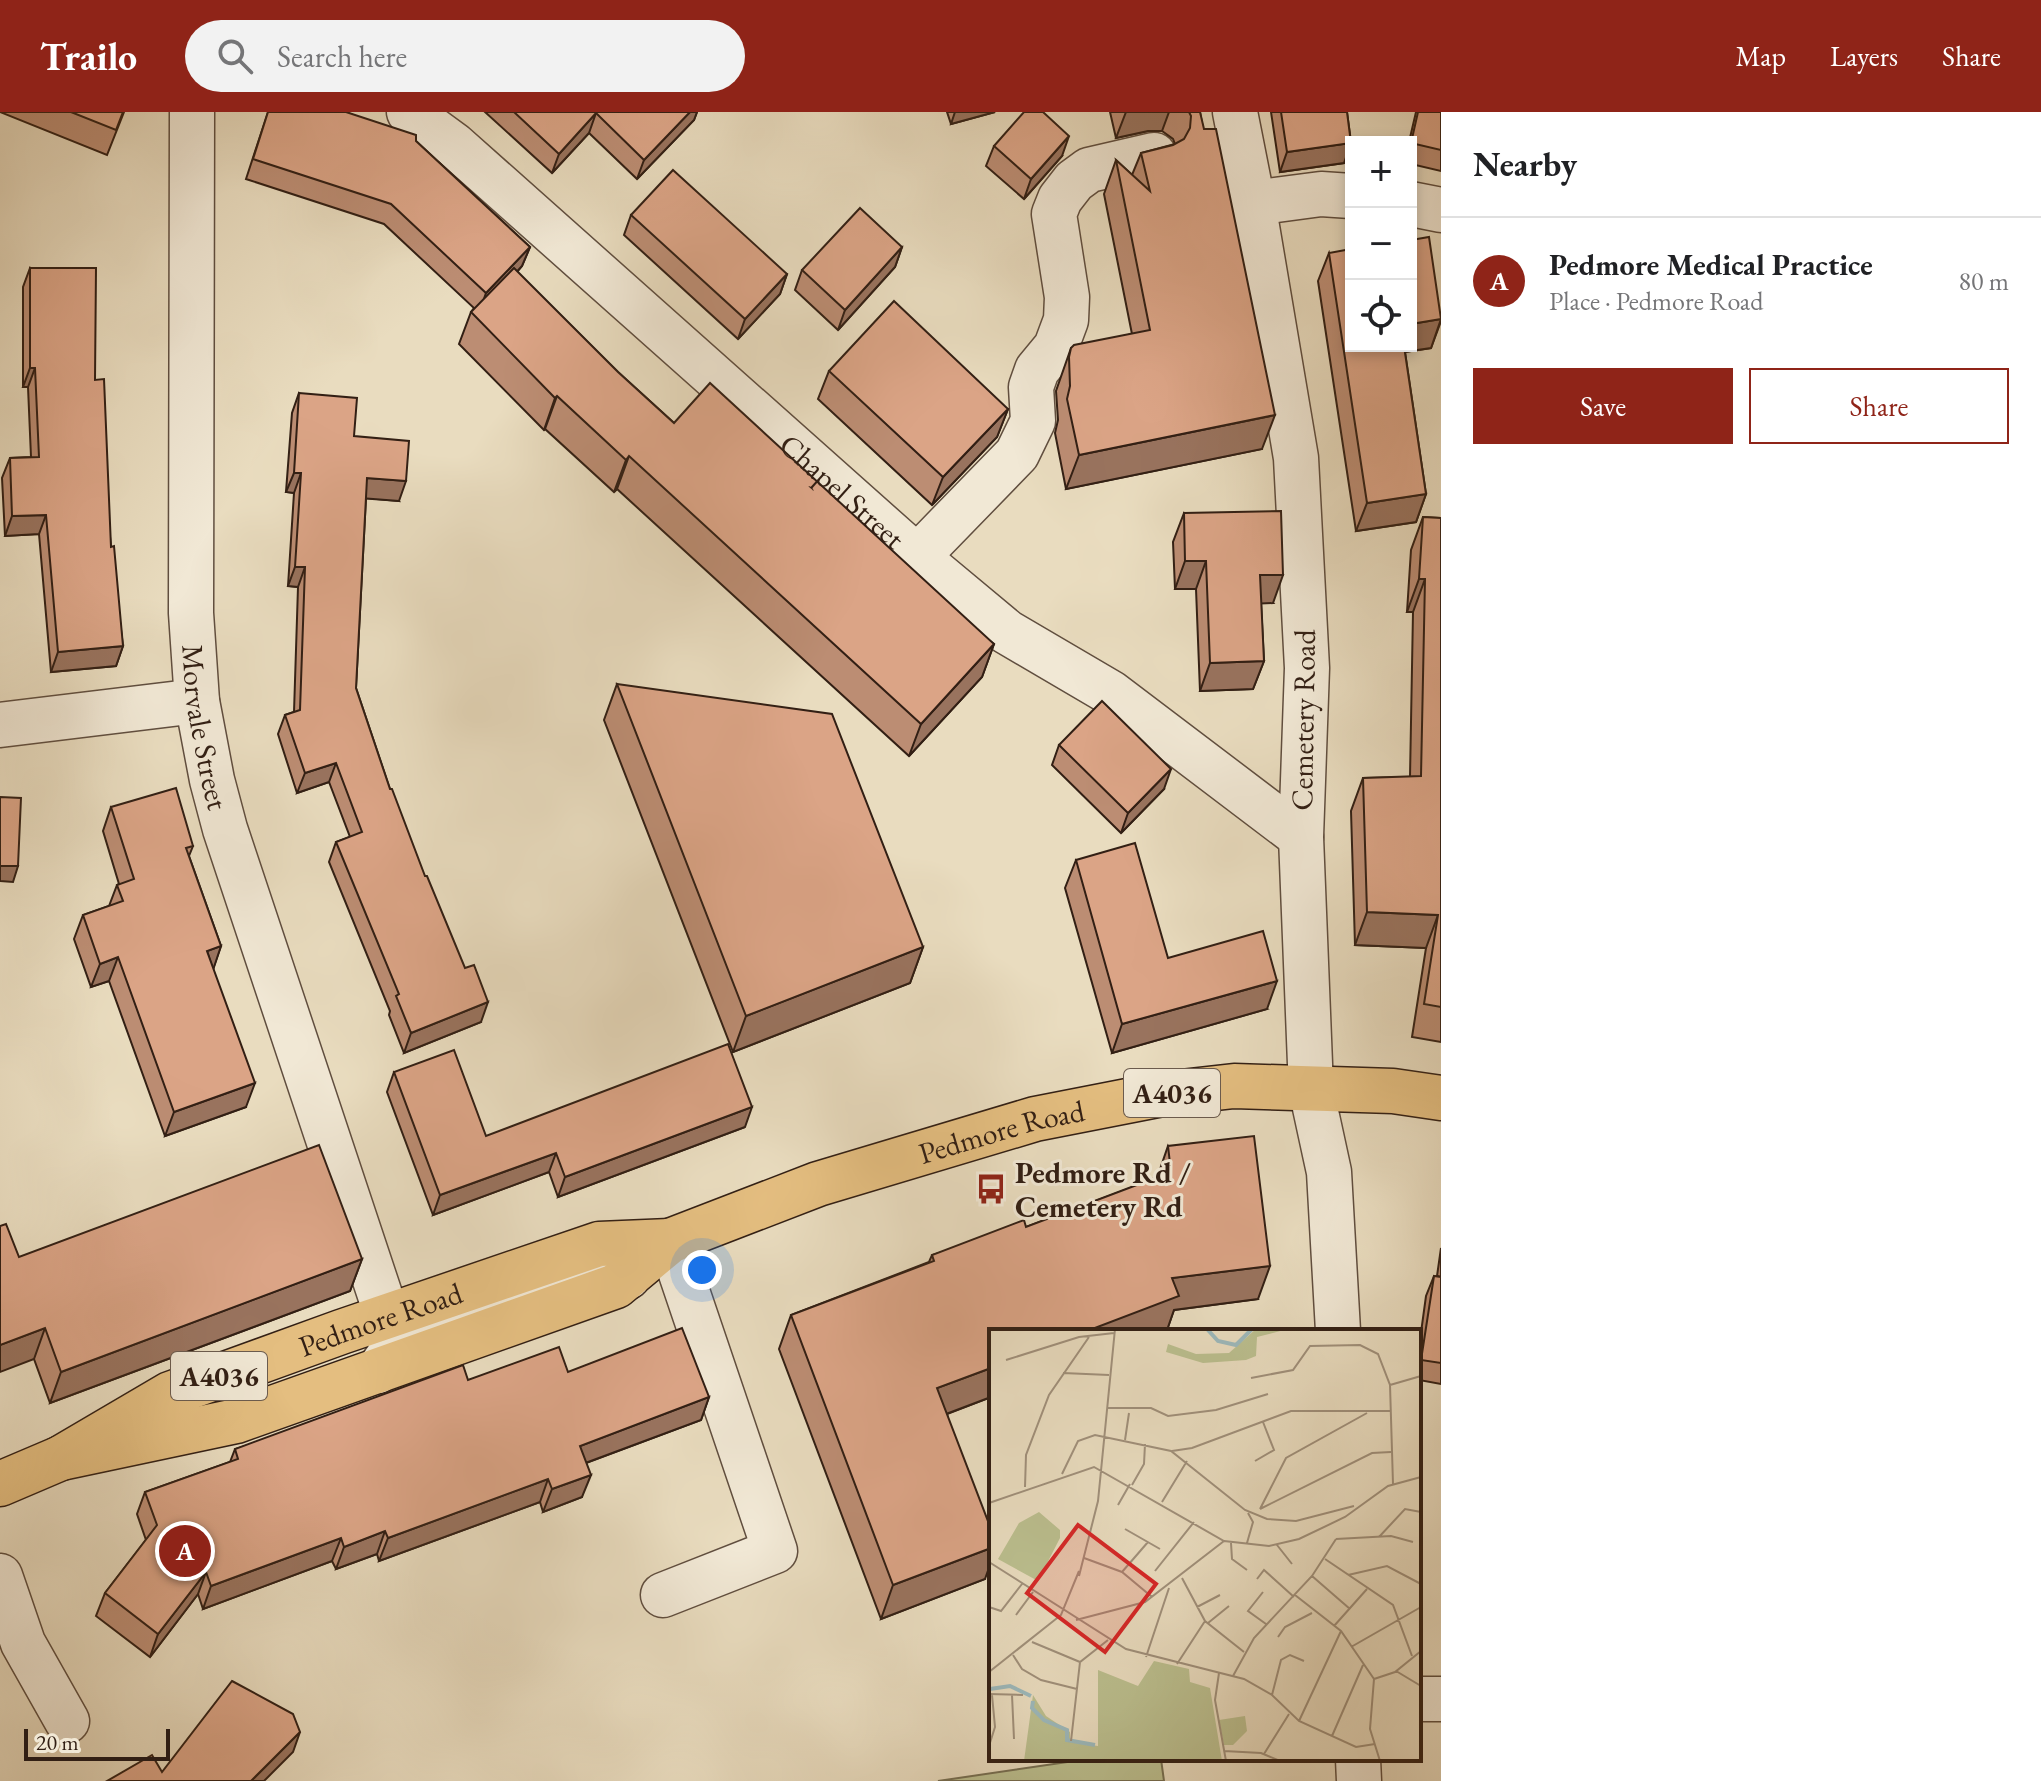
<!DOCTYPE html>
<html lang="en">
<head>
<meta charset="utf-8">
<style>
  body { margin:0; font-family:"EB Garamond",serif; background:#f2f2f2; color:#202124 }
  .controls { position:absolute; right:24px; top:24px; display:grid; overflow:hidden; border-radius:0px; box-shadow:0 4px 12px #0003 }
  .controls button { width:72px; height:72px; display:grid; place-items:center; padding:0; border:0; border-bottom:2px solid #e0e0e0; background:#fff; color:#202124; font:40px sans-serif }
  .scale { position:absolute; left:24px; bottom:20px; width:146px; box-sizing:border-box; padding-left:8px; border:4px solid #321f14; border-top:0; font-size:22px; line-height:28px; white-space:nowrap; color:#321f14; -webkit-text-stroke:6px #f1e8d5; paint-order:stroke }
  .you { position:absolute; left:702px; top:1158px; width:28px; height:28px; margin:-20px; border:6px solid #fff; border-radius:50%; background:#1a73e8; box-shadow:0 0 0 12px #1a73e833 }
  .badge { display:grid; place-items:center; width:52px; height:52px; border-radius:50%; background:#8f2418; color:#fff; font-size:26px; font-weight:700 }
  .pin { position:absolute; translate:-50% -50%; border:4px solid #fff; box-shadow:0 2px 8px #0006 }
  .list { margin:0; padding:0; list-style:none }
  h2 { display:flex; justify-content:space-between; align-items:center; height:104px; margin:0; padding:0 32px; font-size:34px }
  h2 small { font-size:26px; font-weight:400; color:#757577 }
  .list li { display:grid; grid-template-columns:52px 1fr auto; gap:24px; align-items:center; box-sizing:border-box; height:128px; padding:0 32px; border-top:2px solid #e0e0e0 }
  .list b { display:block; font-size:30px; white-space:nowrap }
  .list p { margin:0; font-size:26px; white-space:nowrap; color:#757577 }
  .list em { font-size:26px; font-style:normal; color:#757577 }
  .actions { display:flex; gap:16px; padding:24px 32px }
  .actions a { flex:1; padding:18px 0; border:2px solid #8f2418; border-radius:0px; text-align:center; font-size:28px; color:#8f2418 }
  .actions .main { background:#8f2418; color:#fff }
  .icon { flex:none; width:44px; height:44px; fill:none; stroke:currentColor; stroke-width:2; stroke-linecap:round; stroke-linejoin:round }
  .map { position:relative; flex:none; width:1441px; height:1669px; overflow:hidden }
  header { display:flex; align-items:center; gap:48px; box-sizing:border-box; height:112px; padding:0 40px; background:#8f2418; color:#fff }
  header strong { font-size:38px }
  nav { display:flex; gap:44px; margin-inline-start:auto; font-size:28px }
  .search { width:560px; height:72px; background:#f2f2f2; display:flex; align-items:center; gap:20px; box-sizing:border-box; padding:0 28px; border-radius:44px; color:#757577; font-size:30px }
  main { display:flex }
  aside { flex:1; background:#fff }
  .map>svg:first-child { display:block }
</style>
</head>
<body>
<header>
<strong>Trailo</strong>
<div class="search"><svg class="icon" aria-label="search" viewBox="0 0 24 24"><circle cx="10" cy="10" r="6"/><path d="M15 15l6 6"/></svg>Search here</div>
<nav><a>Map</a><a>Layers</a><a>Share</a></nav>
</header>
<main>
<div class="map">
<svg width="1441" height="1669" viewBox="0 0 1441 1669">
  <rect width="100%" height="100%" fill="#e9dcbf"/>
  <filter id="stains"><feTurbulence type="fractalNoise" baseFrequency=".0025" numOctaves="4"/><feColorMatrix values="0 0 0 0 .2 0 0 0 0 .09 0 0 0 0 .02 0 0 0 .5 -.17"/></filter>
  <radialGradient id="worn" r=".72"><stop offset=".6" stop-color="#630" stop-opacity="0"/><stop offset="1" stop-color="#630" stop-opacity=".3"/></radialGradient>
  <!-- green -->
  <polygon fill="#bbbf8f" stroke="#766f52" stroke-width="2" points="1088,1647 1161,1647 1164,1669 938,1669"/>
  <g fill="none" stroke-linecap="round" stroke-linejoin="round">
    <!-- minor casing -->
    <g stroke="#604e3f" stroke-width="47">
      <g id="minor">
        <path id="s1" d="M192,0L191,501L197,589L212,668L225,717L387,1204L392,1239L378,1259"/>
        <path id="s2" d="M409,0L454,33L917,445L1007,520L1111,581L1301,725"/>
        <polyline points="1235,0 1253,91 1296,346 1307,556 1301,725 1311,977 1329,1060 1338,1219"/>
        <polyline points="1253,91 1321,82 1351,84"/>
        <polyline points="1411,92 1441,98"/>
        <polyline points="917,445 1017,342 1033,309 1031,275 1037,258 1056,235 1066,208 1067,185 1054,102 1060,87 1074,69 1089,58 1154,43"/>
        <polyline points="0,613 197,589"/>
        <polyline points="387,1204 422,1217 588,1161 628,1165"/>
        <polyline points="0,1464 23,1531 67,1609"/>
        <polyline points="663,1483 775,1439 670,1129"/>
        <polyline points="1419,1587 1441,1587"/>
        <polyline points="1358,1647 1359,1669"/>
      </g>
    </g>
    <!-- highway casing -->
    <g stroke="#321f14" stroke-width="47">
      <g id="highway">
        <path id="s3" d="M61,1346L236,1309L616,1174L670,1129L818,1072L1035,1007L1163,982L1234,974L1393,979L1441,986"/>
        <path id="s4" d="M0,1372L61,1346L170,1282L341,1220L599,1132L670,1129"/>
      </g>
    </g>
    <!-- minor -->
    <use href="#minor" stroke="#f1e8d5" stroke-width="44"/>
    <!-- highway -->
    <use href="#highway" stroke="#e4be80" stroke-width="44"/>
  </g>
  <!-- wall -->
  <g fill="#bc8d73" stroke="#321f14" stroke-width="2">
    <polygon points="0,0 124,0 107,43"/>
    <polygon points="268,0 346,0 416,29 530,135 522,154 517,160 618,260 674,311 994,532 982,565 909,644 617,377 614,380 545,317 544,318 459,232 471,200 474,196 384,112 246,67"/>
    <polygon points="485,0 697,0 694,8 637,67 589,21 552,61"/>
    <polygon points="947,0 995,0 951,12"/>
    <polygon points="1110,0 1200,0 1262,337 1066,377 1055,321 1058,308 1056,279 1071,236 1132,222 1104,82 1116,48 1132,63 1141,41 1175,32 1173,27 1162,19 1148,19 1116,26"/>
    <polygon points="1271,0 1347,0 1351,30 1344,51 1280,60"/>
    <polygon points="1416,0 1441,0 1441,59 1411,52 1411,30 1409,30"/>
    <polygon points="994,34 1062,44 1024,87 986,54"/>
    <polygon points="631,103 787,162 780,182 738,227 624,123"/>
    <polygon points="902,135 895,155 838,218 795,178 802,158"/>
    <polygon points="1329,141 1351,234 1441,203 1441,209 1431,236 1405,240 1426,382 1416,410 1356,419 1318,169"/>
    <polygon points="30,156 95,268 111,435 123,534 116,554 51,560 39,422 5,424 2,366 10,346 31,345 28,275 23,275 23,175"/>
    <polygon points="829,259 1008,297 997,325 932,393 818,287"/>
    <polygon points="299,281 354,324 399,389 366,386 356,576 390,677 481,910 404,941 389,903 390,899 329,750 336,730 350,725 329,670 297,681 278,622 285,603 294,600 298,475 288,474 294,381 286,380 292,301"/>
    <polygon points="1184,401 1273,491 1261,491 1264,549 1253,577 1200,579 1196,477 1175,477 1173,430"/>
    <polygon points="1423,405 1441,406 1441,930 1412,925 1426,836 1355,833 1351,699 1363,666 1410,665 1413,500 1407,500 1411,438"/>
    <polygon points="617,572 923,835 910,871 733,940 604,608"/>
    <polygon points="1059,633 1164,677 1121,721 1052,653"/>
    <polygon points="111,695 193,734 189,744 221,834 213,857 246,995 165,1024 109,869 91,875 74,827 83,803 109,794 117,773 119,772 103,719"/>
    <polygon points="1076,748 1168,846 1267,897 1112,941 1065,776"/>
    <polygon points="394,960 486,1024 745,1015 558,1085 549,1060 433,1103 387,980"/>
    <polygon points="1168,1034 1258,1187 1174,1198 1167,1218 991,1219 991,1285 947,1302 985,1467 881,1507 779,1237 791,1203 929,1150 932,1143 1026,1115 1157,1066"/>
    <polygon points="1441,1136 1441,1165 1437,1164"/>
    <polygon points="19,1145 362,1147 350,1179 50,1291 34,1247"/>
    <polygon points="1434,1164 1441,1165 1441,1272 1419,1268 1419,1235 1426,1184"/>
    <polygon points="568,1260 709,1285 701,1308 586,1351 582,1385 543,1400 540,1390 379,1449 377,1442 336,1457 332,1449 203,1497 198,1482 150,1545 96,1504 105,1481 146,1428 137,1402 145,1380 230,1350 235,1337 468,1268"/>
  </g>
  <!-- shaded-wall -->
  <g fill="#99735e" stroke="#321f14" stroke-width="2">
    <polygon points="690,0 697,0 694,8 637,67 644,48"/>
    <polygon points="955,0 995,0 951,12"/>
    <polygon points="1126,0 1169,0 1162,19 1148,19 1116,26"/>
    <polygon points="596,1 589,21 552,61 559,42"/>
    <polygon points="1069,24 1062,44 1024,87 1031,67"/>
    <polygon points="1351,31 1344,51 1280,60 1287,40"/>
    <polygon points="530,135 522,154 479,201 486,181"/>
    <polygon points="902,135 895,155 838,218 845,198"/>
    <polygon points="787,162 780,182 738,227 745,207"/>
    <polygon points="1441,207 1431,236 1390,242 1393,234 1411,234 1411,212"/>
    <polygon points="30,256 35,256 28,275 23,275"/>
    <polygon points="557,284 545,317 544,318 555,286"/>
    <polygon points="1008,297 997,325 932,393 943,365"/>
    <polygon points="1275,303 1262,337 1066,377 1079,343"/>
    <polygon points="629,344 617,377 614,380 626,348"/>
    <polygon points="294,361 301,361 294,381 286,380"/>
    <polygon points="367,366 406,369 399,389 360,386"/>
    <polygon points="1426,382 1416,410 1356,419 1367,391"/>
    <polygon points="46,403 39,422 5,424 12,404"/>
    <polygon points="1185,449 1206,449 1196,477 1175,477"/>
    <polygon points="295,455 305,455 298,475 288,474"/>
    <polygon points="1260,463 1283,463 1273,491 1250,492"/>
    <polygon points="1419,467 1425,467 1413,500 1407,500"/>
    <polygon points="994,532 982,565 909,644 921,612"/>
    <polygon points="123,534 116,554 51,560 58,540"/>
    <polygon points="1264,549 1253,577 1200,579 1210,551"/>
    <polygon points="336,651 329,670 297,681 305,661"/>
    <polygon points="1171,657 1164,677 1121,721 1128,701"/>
    <polygon points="0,754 18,754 13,770 0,769"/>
    <polygon points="1367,800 1438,803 1426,836 1355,833"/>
    <polygon points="221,834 213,858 207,839"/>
    <polygon points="923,835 910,871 733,940 746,904"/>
    <polygon points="118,845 109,869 91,875 100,852"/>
    <polygon points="1277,869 1267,897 1112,941 1122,912"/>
    <polygon points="488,890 481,910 404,941 411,921"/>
    <polygon points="255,971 246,995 165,1024 174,1000"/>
    <polygon points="752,995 745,1015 558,1085 565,1065"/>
    <polygon points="556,1041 549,1060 433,1103 440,1083"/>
    <polygon points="362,1147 350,1179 50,1291 61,1260"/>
    <polygon points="1270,1154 1258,1187 1174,1198 1167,1218 1164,1219 1087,1219 1172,1166"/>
    <polygon points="45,1216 34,1247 0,1260 0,1233"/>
    <polygon points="991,1256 991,1285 925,1310 937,1276"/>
    <polygon points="709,1285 701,1308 572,1356 580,1334"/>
    <polygon points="591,1363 582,1385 543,1400 552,1377"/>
    <polygon points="548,1367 540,1390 379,1449 388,1426"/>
    <polygon points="385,1419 377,1442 336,1457 344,1435"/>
    <polygon points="341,1426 332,1449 203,1497 211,1474"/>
    <polygon points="991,1436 991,1450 985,1467 881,1507 893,1473"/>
    <polygon points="206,1460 198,1482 150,1545 158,1522"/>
    <polygon points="300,1620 293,1640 264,1669 251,1669"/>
  </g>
  <!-- building -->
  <g fill="#dba486" stroke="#321f14" stroke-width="2">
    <polygon points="71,0 123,0 116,18"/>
    <polygon points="268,0 346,0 416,23 416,29 530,135 486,181 391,92 253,47"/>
    <polygon points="514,0 690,0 644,48 596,1 559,42"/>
    <polygon points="1024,0 1043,0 1069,24 1031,67 994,34"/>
    <polygon points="1189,0 1200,0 1204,17 1216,17 1275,303 1079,343 1067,287 1070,274 1069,245 1071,236 1074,233 1150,218 1116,48 1150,79 1141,41 1173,33 1184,27 1190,16 1191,4"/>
    <polygon points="1281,0 1347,0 1351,31 1287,40"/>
    <polygon points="1418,0 1441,0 1441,38 1411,31"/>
    <polygon points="673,58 787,162 745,207 631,103"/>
    <polygon points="860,96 902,135 845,198 802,158"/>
    <polygon points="1429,125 1441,207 1411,212 1411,128"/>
    <polygon points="1351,137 1351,234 1404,234 1426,382 1367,391 1329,141"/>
    <polygon points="30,156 96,156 95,268 104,267 111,435 114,434 123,534 58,540 46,403 12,404 10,346 39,345 35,256 30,256"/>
    <polygon points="514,156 618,260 674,311 710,271 994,532 921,612 629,344 626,348 557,284 555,286 471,200"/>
    <polygon points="894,189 1008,297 943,365 829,259"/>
    <polygon points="299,281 357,286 354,324 409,329 406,369 367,366 356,576 390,677 392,677 425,764 427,764 465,856 474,853 488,890 411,921 396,884 399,882 336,730 362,720 336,651 305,661 285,603 300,598 305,455 295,455 301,361 294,361"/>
    <polygon points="1281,399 1283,463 1260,463 1264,549 1210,551 1206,449 1185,449 1184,401"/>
    <polygon points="1423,405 1441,406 1441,895 1424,892 1438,803 1367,800 1363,666 1421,664 1425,467 1419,467"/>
    <polygon points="617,572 832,602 923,835 746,904"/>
    <polygon points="1102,589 1171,657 1128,701 1059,633"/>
    <polygon points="176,676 193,734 186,736 221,834 207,839 255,971 174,1000 118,845 100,852 83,803 123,789 117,773 134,767 111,695"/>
    <polygon points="0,685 21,686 18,754 0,754"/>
    <polygon points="1135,731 1168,846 1263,819 1277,869 1122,912 1076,748"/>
    <polygon points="728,932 752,995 565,1065 556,1041 440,1083 394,960 454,938 486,1024"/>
    <polygon points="1254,1024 1270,1154 1172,1166 1179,1184 1087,1219 991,1219 991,1256 937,1276 991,1417 991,1436 893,1473 791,1203 934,1149 932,1143 1024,1108 1026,1115 1171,1060 1168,1034"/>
    <polygon points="319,1033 362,1147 61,1260 45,1216 0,1233 0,1114 6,1112 19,1145"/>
    <polygon points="1434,1164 1441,1165 1441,1251 1421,1248"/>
    <polygon points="682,1216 709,1285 580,1334 591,1363 552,1377 548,1367 388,1426 385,1419 344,1435 341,1426 211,1474 206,1460 158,1522 105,1481 157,1413 145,1380 238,1347 235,1337 463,1253 468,1268 559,1235 568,1260"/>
    <polygon points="232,1569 293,1602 300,1620 251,1669 107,1669 152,1643 162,1660"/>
  </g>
  <!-- icons -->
  <defs>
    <g id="bus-bare" transform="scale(2.4)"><path d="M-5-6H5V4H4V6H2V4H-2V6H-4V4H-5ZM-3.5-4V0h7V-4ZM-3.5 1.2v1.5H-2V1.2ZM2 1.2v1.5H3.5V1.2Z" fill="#8f2418" stroke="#f1e8d5" stroke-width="2.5" paint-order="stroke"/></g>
  </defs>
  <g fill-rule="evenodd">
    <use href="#bus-bare" x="991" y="1077"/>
  </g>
  <g text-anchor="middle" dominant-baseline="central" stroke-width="6" stroke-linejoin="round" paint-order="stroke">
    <!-- shield labels -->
    <g fill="#f1e8d5" stroke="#6b5b4e" stroke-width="2">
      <rect x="1124" y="957" width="96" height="48" rx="6"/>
      <rect x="171" y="1240" width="96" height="48" rx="6"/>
    </g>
    <g font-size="28" font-weight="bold" fill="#321f14">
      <text x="1172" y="981">A4036</text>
      <text x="219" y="1264">A4036</text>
    </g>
    <!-- street labels -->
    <g font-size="30" fill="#321f14" stroke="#f1e8d5">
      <text stroke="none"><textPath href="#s2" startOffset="576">Chapel Street</textPath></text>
      <text transform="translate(1303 608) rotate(-89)">Cemetery Road</text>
      <text stroke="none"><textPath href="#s1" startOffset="616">Morvale Street</textPath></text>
      <text stroke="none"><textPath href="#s3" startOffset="1002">Pedmore Road</textPath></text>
      <text stroke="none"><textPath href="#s4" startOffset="416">Pedmore Road</textPath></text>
    </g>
    <!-- poi labels -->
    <g font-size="30" font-weight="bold" fill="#321f14" stroke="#f1e8d5" text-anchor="start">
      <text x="1015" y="1060">Pedmore Rd /<tspan x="1015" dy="34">Cemetery Rd</tspan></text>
    </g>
  </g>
  <!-- overview -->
  <g transform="translate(989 1217)">
    <rect width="432" height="432" fill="#e9dcbf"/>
    <path d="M267,0H299L268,8L267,27L257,31L214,34L177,23L179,15L207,25L240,24ZM50,183L71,201V209L49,252L9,230L30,194ZM165,332L200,340L201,353L221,359L233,432H35L44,366L57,387L81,403V413L109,417V341L149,357ZM256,387L258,402L244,416H235L230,391Z" fill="#bbbf8f"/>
    <path fill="none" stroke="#9cb9bc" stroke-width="4" d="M218,0L229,12L247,16L263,0M1,360L21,357L42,367M44,372L43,379L55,391L78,401V411L106,416"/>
    <path fill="none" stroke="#a0907b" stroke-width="2" d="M17,31L90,8L125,4M74,44L120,46M262,49L304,41L321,17L371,16L389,25L401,56L404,155M401,56L432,47M119,79H162L179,87L227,81L279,65M136,111L140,84M183,122L203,119L302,82H401M266,132L285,121L274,93M73,145L89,112L106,106L182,122L256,181L278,190L307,192L365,177M143,156L155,135L156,115M36,158L37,126L60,66L100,8M173,173L198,132M0,174L105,138L235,212L280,217L310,210L356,188L399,157L432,148M129,176L141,155M271,180L297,129L378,84M271,180L383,124L402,123M136,200L171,220M390,208L416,180L432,183M347,210L402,207L424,213M242,214L243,230L258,241M258,214L264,193L259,184M288,216L303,235M95,229L133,243L163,268M336,230L404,276L423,327M0,233L137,320L255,350L283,366L310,392L367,418L386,415M166,242L205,193M133,243L159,213M359,246L398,237L432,255M90,247L109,172L126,0M323,247L361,280M193,249L216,292L255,323M268,250L275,241L305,268M274,263L259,282L277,295M306,266L352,302L385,350M0,278L12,282L33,255M208,278L231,266M27,286L44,263M87,291L156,273L235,212M219,294L240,277M345,297L378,260M289,308L296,298L323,284M43,313L91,333L119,311M362,318L432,278M24,326L33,340L52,351L88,360M157,328L180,259M188,335L216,292M407,342L432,357M0,343L72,286L90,242M230,344L226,371L237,432M244,347L265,309L323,247L347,210M385,350L381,400L391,432M385,350L406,343L432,322M0,365L34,366M23,366L25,410M283,366L292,331L301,326L315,332M310,392L352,302M343,407L374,336M82,412L91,333M0,417L6,398L3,366M235,422L272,424L291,432M275,425L300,385"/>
    <path fill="#d62828" fill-opacity="0.15" stroke="#d62828" stroke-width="4" d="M89,196L167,255L116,323L38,264Z"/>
    <rect width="432" height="432" fill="none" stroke="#321f14" stroke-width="4"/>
  </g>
  <rect width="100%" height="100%" filter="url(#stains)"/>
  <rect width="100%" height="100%" fill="url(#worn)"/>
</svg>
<div class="controls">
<button>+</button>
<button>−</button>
<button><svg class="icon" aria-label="locate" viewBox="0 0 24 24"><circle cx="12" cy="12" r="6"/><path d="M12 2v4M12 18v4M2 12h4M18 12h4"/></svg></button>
</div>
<div class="scale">20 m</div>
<div class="you"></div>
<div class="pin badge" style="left:185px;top:1439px">A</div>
</div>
<aside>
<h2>Nearby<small></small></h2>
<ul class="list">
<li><span class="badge">A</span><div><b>Pedmore Medical Practice</b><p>Place · Pedmore Road</p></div><em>80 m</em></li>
</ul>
<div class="actions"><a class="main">Save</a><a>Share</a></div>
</aside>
</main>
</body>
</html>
